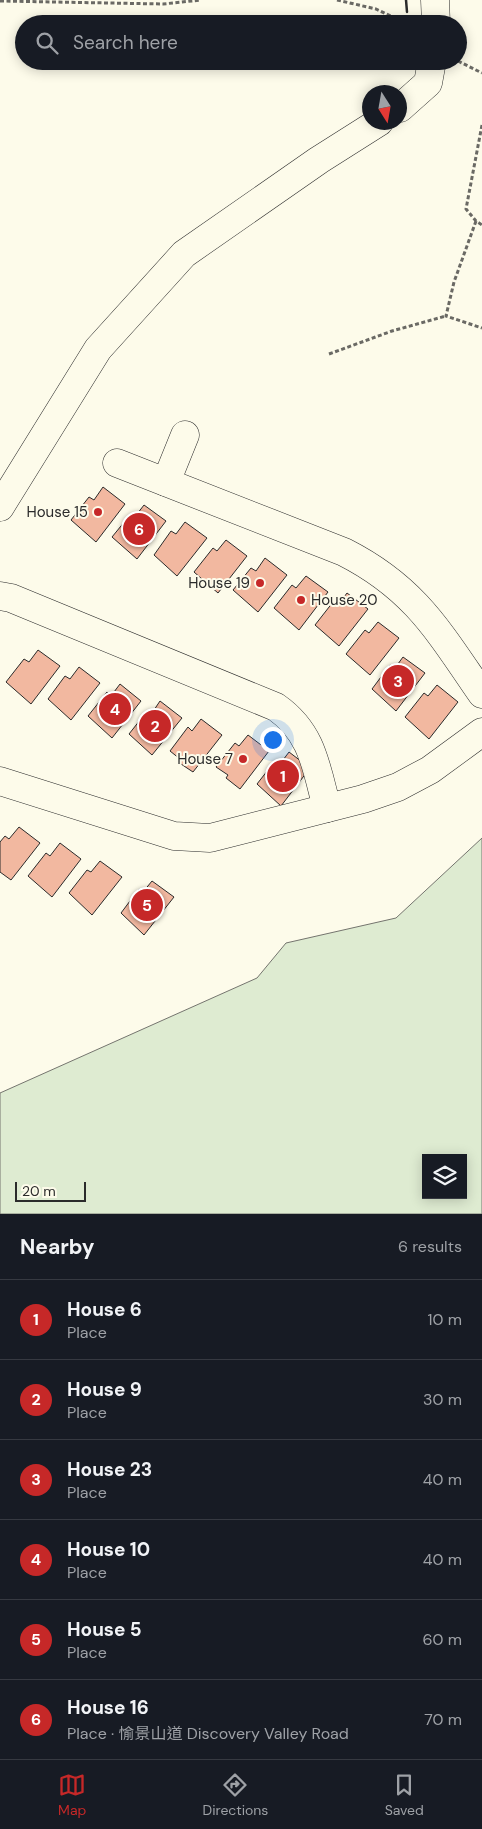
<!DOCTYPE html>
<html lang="en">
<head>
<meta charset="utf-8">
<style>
  body { margin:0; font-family:"DM Sans","Noto Sans TC",sans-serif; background:#20242c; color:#f1f3f6 }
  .controls { position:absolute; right:15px; bottom:15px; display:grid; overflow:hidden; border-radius:0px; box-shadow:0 2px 12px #0003 }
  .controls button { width:45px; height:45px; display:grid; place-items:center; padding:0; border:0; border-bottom:1px solid #363941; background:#171b24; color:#f1f3f6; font:25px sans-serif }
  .compass { position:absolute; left:362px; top:85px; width:45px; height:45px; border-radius:50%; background:#171b24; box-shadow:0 2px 12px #0003; rotate:169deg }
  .scale { position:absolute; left:15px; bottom:12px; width:71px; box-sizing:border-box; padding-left:5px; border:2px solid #2b2b2b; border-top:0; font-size:14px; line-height:18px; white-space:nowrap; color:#2b2b2b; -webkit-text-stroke:4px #fdfbea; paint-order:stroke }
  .you { position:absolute; left:272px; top:739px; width:18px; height:18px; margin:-12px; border:4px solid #fff; border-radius:50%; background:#1a73e8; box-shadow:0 0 0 8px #1a73e833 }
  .badge { display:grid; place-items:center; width:32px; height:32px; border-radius:50%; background:#c62828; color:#fff; font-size:16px; font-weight:700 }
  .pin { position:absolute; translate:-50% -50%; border:2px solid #fff; box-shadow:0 1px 5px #0006 }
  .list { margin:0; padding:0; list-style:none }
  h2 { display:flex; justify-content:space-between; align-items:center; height:65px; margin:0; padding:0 20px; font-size:21px }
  h2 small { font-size:16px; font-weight:400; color:#9ea1a6 }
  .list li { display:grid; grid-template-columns:32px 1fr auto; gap:15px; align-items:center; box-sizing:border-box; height:80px; padding:0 20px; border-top:1px solid #363941 }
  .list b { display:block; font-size:19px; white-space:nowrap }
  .list p { margin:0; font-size:16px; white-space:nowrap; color:#9ea1a6 }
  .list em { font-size:16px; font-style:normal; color:#9ea1a6 }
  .icon { flex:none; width:28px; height:28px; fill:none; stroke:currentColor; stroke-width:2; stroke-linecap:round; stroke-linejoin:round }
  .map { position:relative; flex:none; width:482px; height:1214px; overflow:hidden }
  .search { position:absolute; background:#171b24; box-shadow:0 2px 12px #0003; left:15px; right:15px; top:15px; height:55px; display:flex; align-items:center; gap:12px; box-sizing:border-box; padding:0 18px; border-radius:28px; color:#9ea1a6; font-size:19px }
  .sheet { height:545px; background:#171b24 }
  nav { display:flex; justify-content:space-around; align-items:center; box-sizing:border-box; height:70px; border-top:1px solid #363941; background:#171b24; font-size:14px; color:#9ea1a6 }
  nav a { display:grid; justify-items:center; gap:2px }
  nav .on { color:#c62828 }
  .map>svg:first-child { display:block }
</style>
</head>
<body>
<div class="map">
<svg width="482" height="1214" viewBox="0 0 482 1214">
  <rect width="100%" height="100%" fill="#fdfbea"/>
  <!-- green -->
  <path fill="#deebd1" stroke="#74746e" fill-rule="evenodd" d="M482,838V1214H0V1093L257,978L286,943L396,918ZM426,1158H463V1195H426Z"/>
  <!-- building -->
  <g fill="#f2b8a0" stroke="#2b2b2b">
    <polygon points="103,487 125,504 96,542 71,520 89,497 94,500"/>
    <polygon points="144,505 166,521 137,559 112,537 130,515 134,518"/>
    <polygon points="185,522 207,538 177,576 154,555 171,531 176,534"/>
    <polygon points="226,540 247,556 218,593 194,572 213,548 217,551"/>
    <polygon points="265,558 287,575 258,612 233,590 251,568 256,571"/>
    <polygon points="306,576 328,592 299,630 274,608 292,585 296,588"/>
    <polygon points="347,593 368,609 339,646 315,625 333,602 338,605"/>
    <polygon points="378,622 399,638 370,675 346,654 365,630 369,633"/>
    <polygon points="38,650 60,666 31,704 6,682 24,659 29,662"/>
    <polygon points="403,657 425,673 396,711 372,689 390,665 395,668"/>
    <polygon points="79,667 100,683 71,720 48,699 65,676 70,679"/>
    <polygon points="120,684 141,701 112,738 88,716 107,692 111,696"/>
    <polygon points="437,685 458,702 429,739 405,717 424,693 428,696"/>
    <polygon points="160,701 182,718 152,755 129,734 148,710 152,713"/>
    <polygon points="201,719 222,735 193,772 178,762 180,759 170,751 188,727 192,731"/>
    <polygon points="248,735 269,751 240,789 226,778 228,775 216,767 235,743 239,746"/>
    <polygon points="289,752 310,768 281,806 257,784 275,761 280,764"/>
    <polygon points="19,827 40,843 11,880 0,872 0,842 5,836 9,839"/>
    <polygon points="60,843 81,859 52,897 28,876 46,853 50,856"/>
    <polygon points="100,861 122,877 92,915 69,893 87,870 91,872"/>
    <polygon points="152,881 174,897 144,935 121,913 139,889 143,892"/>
  </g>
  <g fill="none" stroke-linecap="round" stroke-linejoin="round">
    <!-- minor casing -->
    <g stroke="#2b2b2b" stroke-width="29">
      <g id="minor">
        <polyline points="435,0 436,24"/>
        <polyline points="400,108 428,83 432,61"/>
        <path d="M117,463L344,552C415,588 439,632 482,694"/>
        <polyline points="166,482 185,435"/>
        <polyline points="0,507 98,349 184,254 319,160 379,122"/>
        <path d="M0,596L11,598L276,707C313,733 316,767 327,808"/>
        <polyline points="0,781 174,836 210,838 363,799 398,787 430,770 482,732"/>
      </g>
    </g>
    <!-- path -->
    <g stroke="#6a6964" stroke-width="3" stroke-dasharray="4 2.5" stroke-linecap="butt">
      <polyline points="337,0 376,9 407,24"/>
      <polyline points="0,1 163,4 201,0"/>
      <polyline points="458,61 482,73"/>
      <polyline points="482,125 466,209 476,221 482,225"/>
      <polyline points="476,221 454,282 446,316 482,328"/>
      <polyline points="329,354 392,331 446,316"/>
    </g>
    <!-- minor -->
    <use href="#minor" stroke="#fdfbea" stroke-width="28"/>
    <!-- wall -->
    <polyline stroke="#2b2b2b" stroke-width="2.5" points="406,0 407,12"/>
  </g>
  <!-- markers -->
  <g fill="#c62828" stroke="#fdfbea" stroke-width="2">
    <circle cx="98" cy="512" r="5"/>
    <circle cx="260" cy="583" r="5"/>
    <circle cx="301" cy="600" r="5"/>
    <circle cx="243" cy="759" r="5"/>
  </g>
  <g text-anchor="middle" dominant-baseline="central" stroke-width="4" stroke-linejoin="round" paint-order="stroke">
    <!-- poi labels -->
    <g font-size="15" fill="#2b2b2b" stroke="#fdfbea" text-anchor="end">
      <text x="88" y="512">House 15</text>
      <text x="250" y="583">House 19</text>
      <text x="311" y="600" text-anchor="start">House 20</text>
      <text x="233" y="759">House 7</text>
    </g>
  </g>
</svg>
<div class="controls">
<button><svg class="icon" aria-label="layers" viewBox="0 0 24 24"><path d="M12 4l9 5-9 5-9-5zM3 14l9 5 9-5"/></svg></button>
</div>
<svg class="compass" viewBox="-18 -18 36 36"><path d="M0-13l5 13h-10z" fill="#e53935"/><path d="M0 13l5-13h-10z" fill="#9ea1a6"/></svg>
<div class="scale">20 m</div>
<div class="you"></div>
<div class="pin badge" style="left:283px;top:776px">1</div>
<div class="pin badge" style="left:155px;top:726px">2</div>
<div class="pin badge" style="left:398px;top:681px">3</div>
<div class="pin badge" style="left:115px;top:709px">4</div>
<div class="pin badge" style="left:147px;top:905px">5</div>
<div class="pin badge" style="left:139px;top:529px">6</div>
<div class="search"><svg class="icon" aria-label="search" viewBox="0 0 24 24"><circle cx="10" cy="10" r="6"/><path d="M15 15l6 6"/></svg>Search here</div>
</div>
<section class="sheet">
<h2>Nearby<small>6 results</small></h2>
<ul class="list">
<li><span class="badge">1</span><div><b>House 6</b><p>Place</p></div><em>10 m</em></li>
<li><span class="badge">2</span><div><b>House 9</b><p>Place</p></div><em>30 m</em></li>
<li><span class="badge">3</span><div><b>House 23</b><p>Place</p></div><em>40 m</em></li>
<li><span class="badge">4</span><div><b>House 10</b><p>Place</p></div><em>40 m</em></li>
<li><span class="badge">5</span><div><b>House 5</b><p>Place</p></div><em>60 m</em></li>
<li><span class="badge">6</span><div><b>House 16</b><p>Place · 愉景山道 Discovery Valley Road</p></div><em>70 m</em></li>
</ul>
</section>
<nav>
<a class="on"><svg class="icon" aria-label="map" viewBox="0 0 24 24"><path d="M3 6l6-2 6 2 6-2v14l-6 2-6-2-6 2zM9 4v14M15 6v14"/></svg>Map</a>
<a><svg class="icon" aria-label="directions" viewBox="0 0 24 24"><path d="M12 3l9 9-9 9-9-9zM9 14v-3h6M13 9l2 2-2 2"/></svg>Directions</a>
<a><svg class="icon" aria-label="saved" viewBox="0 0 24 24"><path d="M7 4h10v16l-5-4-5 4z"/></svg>Saved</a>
</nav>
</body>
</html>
